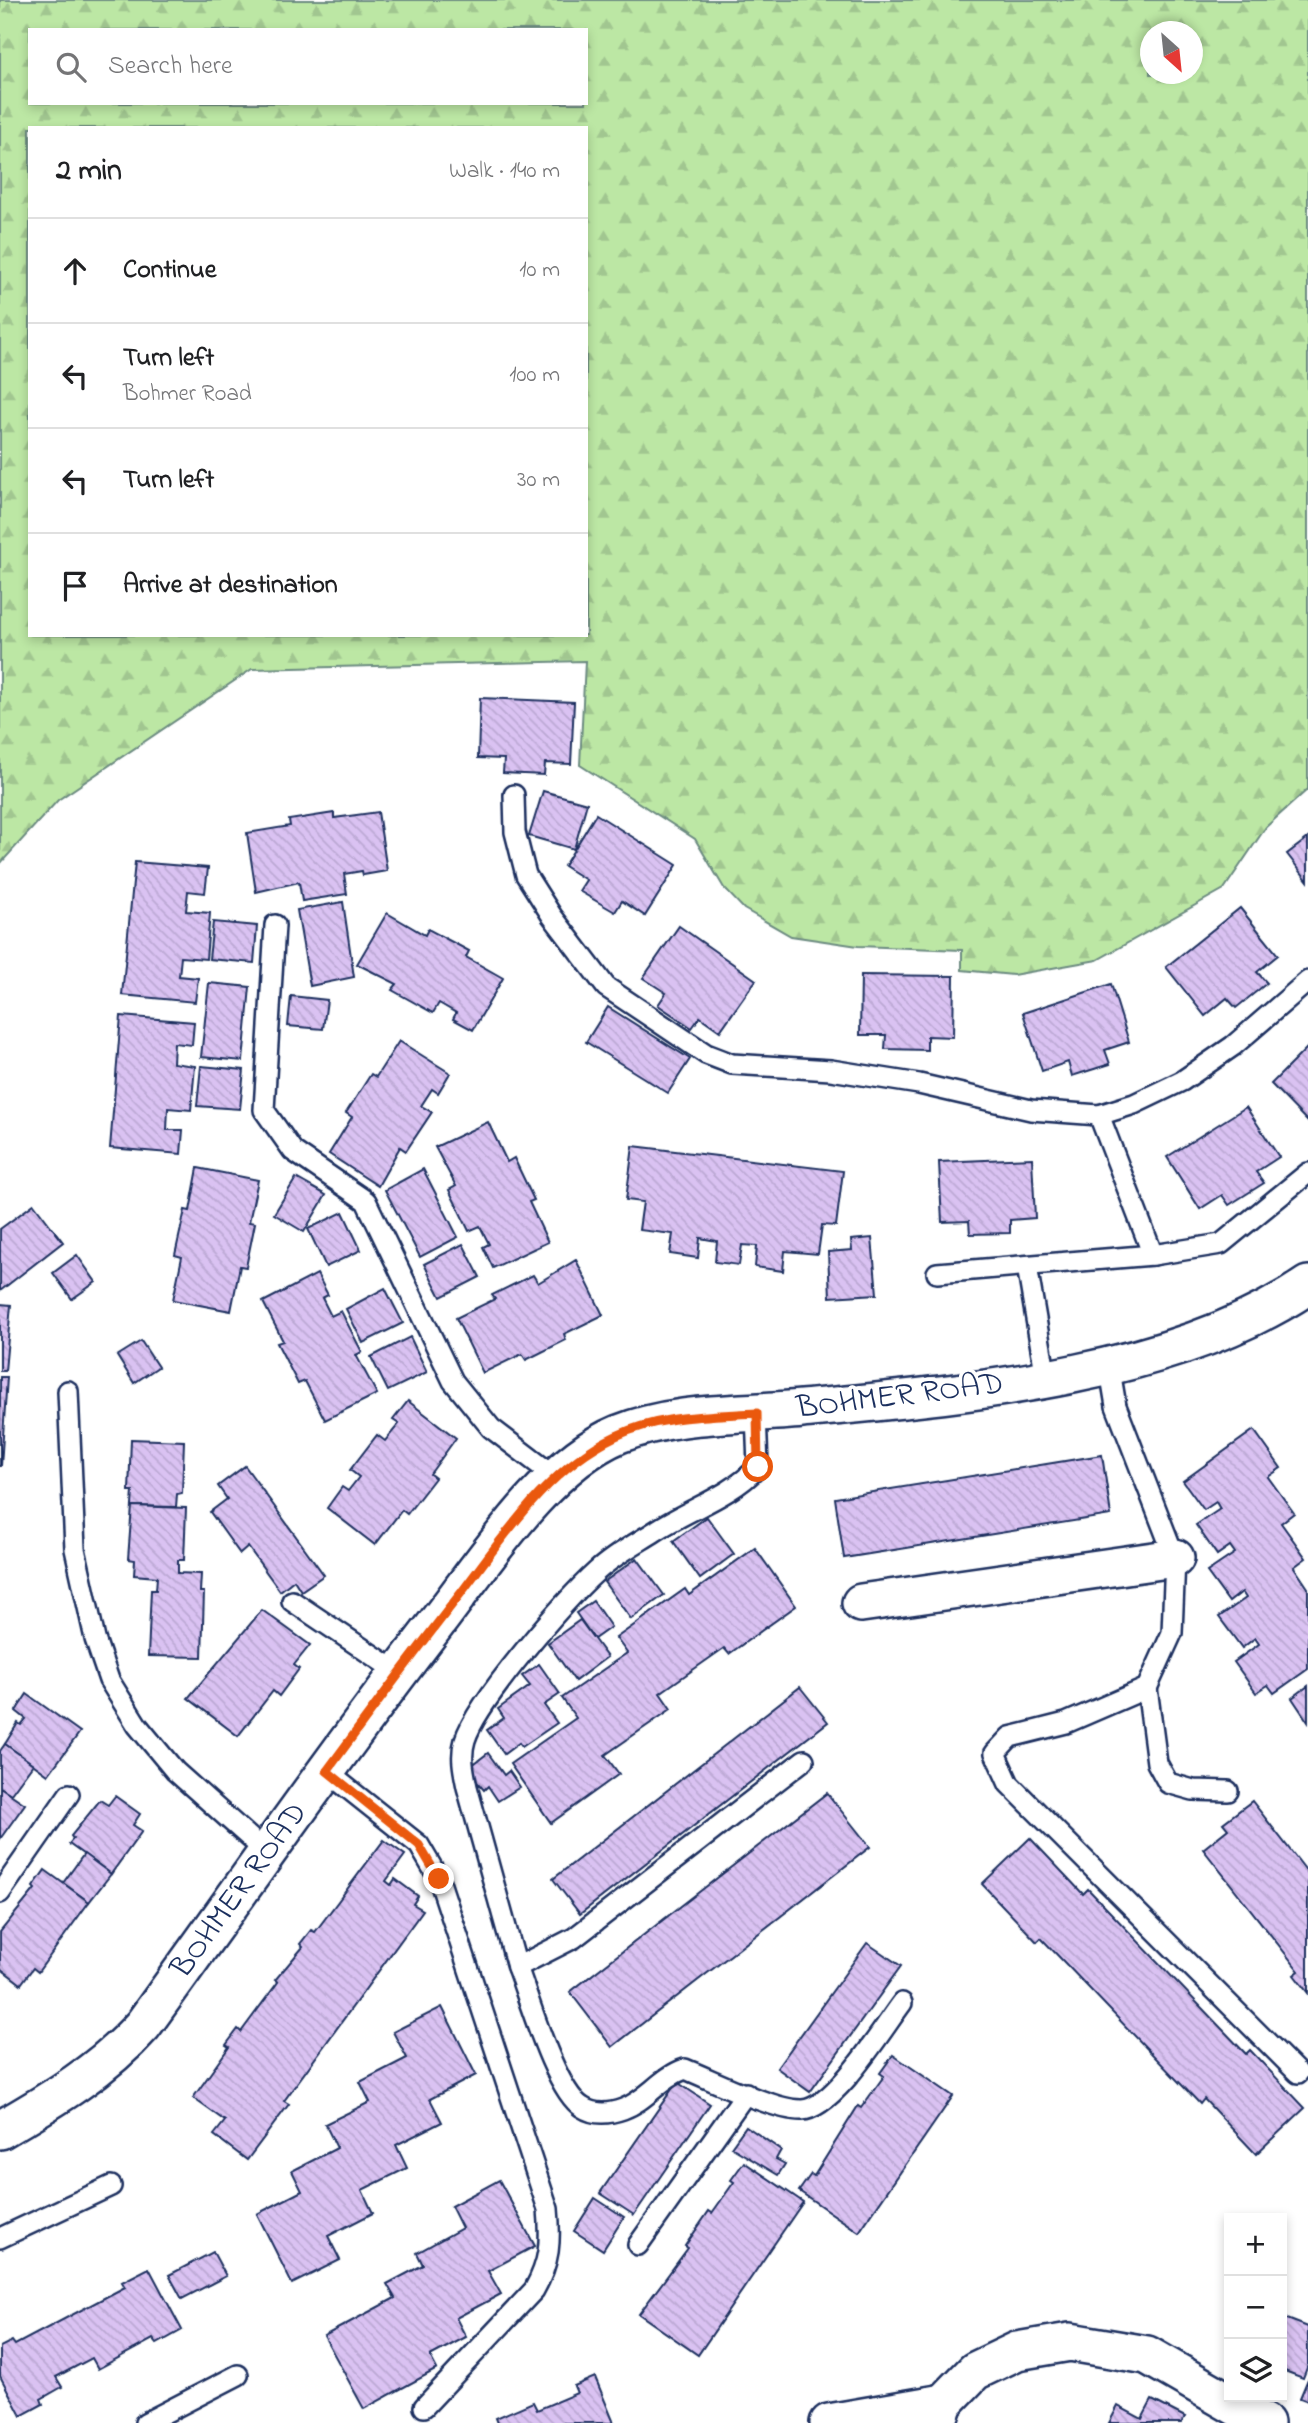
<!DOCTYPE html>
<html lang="en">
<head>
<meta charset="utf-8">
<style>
  body { margin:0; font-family:"Indie Flower",sans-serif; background:#f6f6f6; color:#202124 }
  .controls { position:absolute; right:21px; bottom:21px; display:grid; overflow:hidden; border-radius:0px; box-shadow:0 4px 10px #0003 }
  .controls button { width:63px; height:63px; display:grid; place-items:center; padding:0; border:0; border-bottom:2px solid #e0e0e0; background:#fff; color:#202124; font:35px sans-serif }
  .compass { position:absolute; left:1140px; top:21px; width:63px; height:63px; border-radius:50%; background:#fff; box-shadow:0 4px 10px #0003; rotate:153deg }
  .stop { position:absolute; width:21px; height:21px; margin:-16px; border:5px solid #ea580c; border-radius:50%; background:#fff }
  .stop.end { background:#ea580c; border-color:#fff; box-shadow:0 2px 7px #0008 }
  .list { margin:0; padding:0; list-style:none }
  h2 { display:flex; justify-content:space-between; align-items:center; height:91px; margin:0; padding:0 28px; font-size:30px }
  h2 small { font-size:23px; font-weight:400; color:#757577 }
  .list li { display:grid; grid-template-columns:46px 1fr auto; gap:21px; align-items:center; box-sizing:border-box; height:105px; padding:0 28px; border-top:2px solid #e0e0e0 }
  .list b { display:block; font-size:26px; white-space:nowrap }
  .list p { margin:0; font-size:23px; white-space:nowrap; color:#757577 }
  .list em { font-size:23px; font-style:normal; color:#757577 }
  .icon { flex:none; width:38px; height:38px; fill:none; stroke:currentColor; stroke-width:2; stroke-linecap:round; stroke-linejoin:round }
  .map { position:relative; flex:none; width:1308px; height:2423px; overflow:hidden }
  .search { position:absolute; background:#fff; box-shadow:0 4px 10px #0003; left:28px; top:28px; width:560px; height:77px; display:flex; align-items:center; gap:18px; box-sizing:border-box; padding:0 24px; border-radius:0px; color:#757577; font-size:26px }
  .panel { position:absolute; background:#fff; box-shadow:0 4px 10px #0003; left:28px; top:126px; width:560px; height:511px; border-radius:0px }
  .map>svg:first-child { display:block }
</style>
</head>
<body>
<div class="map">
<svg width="1308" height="2423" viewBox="0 0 1308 2423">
  <defs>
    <pattern id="forest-firs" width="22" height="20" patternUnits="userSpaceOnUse" patternTransform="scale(1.75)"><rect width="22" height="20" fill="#bce7a4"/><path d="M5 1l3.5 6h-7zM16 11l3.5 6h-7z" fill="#a1c690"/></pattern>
    <pattern id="building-back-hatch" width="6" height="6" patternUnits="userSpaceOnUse" patternTransform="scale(1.75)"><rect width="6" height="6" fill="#dac2f2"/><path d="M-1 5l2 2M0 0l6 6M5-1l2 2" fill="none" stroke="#baa7d2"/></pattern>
  </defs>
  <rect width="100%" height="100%" fill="#fff"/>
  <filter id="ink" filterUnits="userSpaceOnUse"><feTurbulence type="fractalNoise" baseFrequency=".0143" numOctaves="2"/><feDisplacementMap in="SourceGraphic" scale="14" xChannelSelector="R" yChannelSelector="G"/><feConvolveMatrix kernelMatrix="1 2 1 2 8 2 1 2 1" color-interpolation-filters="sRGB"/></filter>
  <g filter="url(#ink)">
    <!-- forest -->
    <path fill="url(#forest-firs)" stroke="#6c8b81" stroke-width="2" fill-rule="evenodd" d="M0,0H1308V789L1266,827L1224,889L1097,960L1013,975L962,970V950L858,946L791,936L744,909L724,888L695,839L580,765L585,661L252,669L58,800L0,864ZM30,30H586V103H30ZM1150,32H1192V74H1150ZM30,128H586V635H30Z"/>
    <!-- building -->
    <g fill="url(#building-back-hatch)" stroke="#1b2f5e" stroke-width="2">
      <polygon points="480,698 574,702 571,764 545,763 544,775 503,773 504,759 478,758"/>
      <polygon points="543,791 587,803 574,849 529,836"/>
      <polygon points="378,812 387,871 363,875 362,871 344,874 347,894 302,901 299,882 256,892 247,833 290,826 289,820 334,813 334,818"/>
      <polygon points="596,814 677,865 645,916 622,901 615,912 579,891 586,880 564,866"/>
      <polygon points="1308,838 1308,881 1287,854"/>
      <polygon points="135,862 208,868 205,893 188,891 186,911 210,913 206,959 181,957 179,976 198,978 195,1002 122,995"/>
      <polygon points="343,902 354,977 310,986 297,910"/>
      <polygon points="1240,908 1278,955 1257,972 1267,983 1236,1008 1227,998 1205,1016 1166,967"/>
      <polygon points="387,913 425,935 428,929 469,951 466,957 503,978 473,1030 453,1019 456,1013 439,1003 433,1013 392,990 397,984 357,964"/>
      <polygon points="213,922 257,926 254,963 209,959"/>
      <polygon points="679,926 756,980 720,1031 700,1017 692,1028 658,1005 666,993 643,978"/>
      <polygon points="861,975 954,976 953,1037 927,1036 927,1050 885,1049 886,1035 860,1035"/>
      <polygon points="209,983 250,987 243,1061 201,1057"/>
      <polygon points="1111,984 1129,1042 1105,1050 1110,1064 1072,1076 1068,1062 1042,1071 1023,1013"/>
      <polygon points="291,996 327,1000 323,1029 288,1026"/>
      <polygon points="608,1007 690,1059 668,1093 586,1042"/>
      <polygon points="121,1016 194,1022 192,1045 174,1043 173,1063 195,1066 191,1110 168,1108 167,1130 183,1130 181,1154 110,1148"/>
      <polygon points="399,1041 450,1073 438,1093 432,1089 421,1106 432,1112 406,1151 400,1147 378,1186 329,1154 352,1117 346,1113 371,1074 376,1077"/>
      <polygon points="1308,1047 1308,1122 1271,1084"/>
      <polygon points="201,1066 244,1070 240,1109 197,1106"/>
      <polygon points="1246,1107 1279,1157 1256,1172 1264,1183 1229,1205 1222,1195 1200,1209 1167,1157"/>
      <polygon points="488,1122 507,1162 514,1158 534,1200 529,1202 548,1242 493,1268 483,1247 489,1244 480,1226 469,1231 449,1190 456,1186 435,1147"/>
      <polygon points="633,1146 843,1171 836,1226 822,1225 818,1254 785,1251 783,1271 755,1267 757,1246 742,1245 739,1265 715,1262 717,1241 700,1238 698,1258 670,1254 673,1234 639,1230 643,1202 626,1200"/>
      <polygon points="1032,1158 1035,1218 1010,1220 1010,1233 970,1234 969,1221 942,1222 939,1162"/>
      <polygon points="198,1168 258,1180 249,1222 255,1223 246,1267 240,1266 231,1311 173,1300 182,1257 175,1255 185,1210 190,1211"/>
      <polygon points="423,1169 458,1237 420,1257 385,1190"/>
      <polygon points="296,1178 326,1195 304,1232 274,1214"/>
      <polygon points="34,1204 63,1242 0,1291 0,1229"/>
      <polygon points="343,1212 361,1250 326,1267 308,1229"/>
      <polygon points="872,1238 877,1294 830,1297 828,1252 852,1250 851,1240"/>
      <polygon points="463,1244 480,1277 441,1297 424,1264"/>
      <polygon points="77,1255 96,1282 72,1299 53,1273"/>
      <polygon points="576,1260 603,1315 564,1334 566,1340 526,1360 522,1354 483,1373 456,1318 495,1299 492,1295 533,1275 538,1283"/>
      <polygon points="317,1274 328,1295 322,1298 331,1316 341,1311 362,1352 356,1355 377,1394 325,1420 305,1381 298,1384 277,1343 283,1341 263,1302"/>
      <polygon points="385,1288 403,1323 363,1343 346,1309"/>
      <polygon points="0,1304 11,1305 5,1371 0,1371"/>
      <polygon points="410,1337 427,1372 388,1391 371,1357"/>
      <polygon points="141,1341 158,1367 134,1383 117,1356"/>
      <polygon points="0,1377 7,1377 1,1466 0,1466"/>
      <polygon points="408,1401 456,1438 430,1474 435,1478 407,1514 402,1510 375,1545 327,1508 342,1487 348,1491 359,1477 350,1470 377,1435 385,1441 399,1424 393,1420"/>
      <polygon points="1254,1430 1281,1468 1268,1477 1294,1513 1281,1523 1306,1558 1294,1567 1308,1588 1308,1669 1274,1693 1268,1685 1256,1693 1234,1662 1259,1644 1255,1638 1242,1648 1219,1617 1246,1598 1242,1592 1229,1602 1207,1572 1235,1553 1230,1546 1217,1555 1196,1525 1220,1509 1216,1502 1204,1510 1183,1481"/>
      <polygon points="131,1439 184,1441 182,1493 177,1494 176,1507 132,1506 133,1491 129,1491"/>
      <polygon points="1102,1455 1111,1515 844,1558 835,1498"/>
      <polygon points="245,1466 324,1575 301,1591 294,1580 280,1591 248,1547 240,1554 210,1512 227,1499 218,1486"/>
      <polygon points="132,1506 186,1508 184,1560 178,1560 178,1573 201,1574 200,1592 204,1592 202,1657 148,1656 151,1590 156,1590 157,1577 134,1575 135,1560 128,1559"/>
      <polygon points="707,1517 734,1554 700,1579 673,1541"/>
      <polygon points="755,1548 796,1606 729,1654 724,1648 660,1693 671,1709 605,1755 619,1774 551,1823 510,1764 576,1718 562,1698 627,1653 616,1638 685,1589 689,1595"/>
      <polygon points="637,1558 664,1595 631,1619 604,1582"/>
      <polygon points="593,1601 611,1627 594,1639 576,1613"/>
      <polygon points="262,1610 310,1645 294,1665 299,1669 279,1696 273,1691 238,1736 188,1698"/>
      <polygon points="580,1620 607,1657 575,1681 548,1643"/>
      <polygon points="539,1664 560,1694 544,1705 557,1723 522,1747 519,1743 504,1754 487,1730 504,1718 498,1709 530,1686 522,1676"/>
      <polygon points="1308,1686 1308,1722 1292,1698"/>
      <polygon points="800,1687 828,1722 580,1914 553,1879"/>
      <polygon points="27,1694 80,1732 48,1775 5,1744 18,1723 21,1725 26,1719 16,1711"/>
      <polygon points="5,1744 33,1764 11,1794 0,1787 0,1751"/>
      <polygon points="488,1753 504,1775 509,1771 520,1787 498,1801 488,1786 484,1790 472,1776 471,1766"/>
      <polygon points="0,1787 25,1804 0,1839"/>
      <polygon points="827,1793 870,1847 612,2047 570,1992"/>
      <polygon points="115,1796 140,1814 133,1825 142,1831 111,1874 69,1844 73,1839 71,1836 100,1800 108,1805"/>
      <polygon points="1252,1801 1308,1873 1308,1993 1294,1975 1299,1971 1203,1849 1228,1829 1223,1823"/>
      <polygon points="1030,1838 1083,1894 1088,1889 1246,2054 1250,2050 1305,2108 1256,2154 1204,2099 1200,2104 1041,1938 1037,1942 982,1884"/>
      <polygon points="384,1840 405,1855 386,1881 391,1885 395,1879 418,1896 413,1904 423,1910 284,2101 289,2104 247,2160 214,2135 225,2121 193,2098 229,2047 226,2045 238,2029 241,2032 278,1982 275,1980 303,1947 300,1944 311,1930 315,1932"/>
      <polygon points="84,1854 111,1874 89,1902 63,1883"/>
      <polygon points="45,1870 89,1902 38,1972 33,1968 21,1984 0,1968 0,1932 35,1889 33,1887"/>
      <polygon points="867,1943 901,1966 810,2092 777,2068"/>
      <polygon points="442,2007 476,2075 430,2099 442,2122 396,2145 407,2168 362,2190 373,2213 328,2236 340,2260 292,2284 257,2214 302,2191 292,2171 337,2148 325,2124 370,2102 360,2082 407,2058 393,2032"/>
      <polygon points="893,2055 953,2096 859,2232 799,2191 811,2174 814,2176 858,2106 861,2108 884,2076 880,2073"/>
      <polygon points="677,2082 710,2104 634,2215 600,2193"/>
      <polygon points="746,2126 781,2150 776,2159 785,2164 778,2175 731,2147"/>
      <polygon points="744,2162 803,2202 698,2355 639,2314 688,2248 685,2246 709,2211 712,2213 734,2182 731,2180"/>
      <polygon points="499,2180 535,2246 488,2271 501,2294 456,2318 466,2337 430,2356 437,2369 364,2409 324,2336 395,2298 387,2284 423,2265 417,2253 462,2228 451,2206"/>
      <polygon points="595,2198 624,2217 603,2250 574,2231"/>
      <polygon points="213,2252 226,2276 182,2299 169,2275"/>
      <polygon points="149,2268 182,2330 157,2344 153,2339 98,2369 92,2358 56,2377 62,2387 41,2399 43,2404 21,2416 0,2376 0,2347 12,2341 15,2345 125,2287 122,2282"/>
      <polygon points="1282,2317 1308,2327 1308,2365 1303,2378 1282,2370"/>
      <polygon points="595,2377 614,2423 498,2423 496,2418 533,2402 537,2410 577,2393 574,2386"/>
      <polygon points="1308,2379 1308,2401 1300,2398"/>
      <polygon points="1152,2400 1185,2417 1181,2423 1109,2423 1118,2406 1142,2419"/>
    </g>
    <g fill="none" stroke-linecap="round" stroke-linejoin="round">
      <!-- lane casing -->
      <g stroke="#1b2f5e" stroke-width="24">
        <g id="lane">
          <polyline points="514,795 515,832 526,875 552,916 606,987 706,1054 732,1064 831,1070 919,1084 1031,1110 1099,1115 1134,1104 1182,1081 1233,1046 1308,981"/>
          <polyline points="275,925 264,1110 293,1151 366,1201 453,1381 491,1428 554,1476"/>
          <polyline points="1099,1115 1153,1255"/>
          <polyline points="1027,1266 1046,1378"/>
          <polyline points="937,1273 1153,1255 1221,1244 1308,1173"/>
          <polyline points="1109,1364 1116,1406 1175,1558 1172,1633 1147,1688 1066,1723 1010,1737 995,1753 1009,1784 1298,2073"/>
          <polyline points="68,1391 75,1549 95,1639 109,1680 137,1725 175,1771 267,1853"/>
          <path d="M756,1413L758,1467C730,1497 688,1509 654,1532C635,1544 613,1556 597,1571C565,1600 477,1701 465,1740C460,1756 464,1772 467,1787L517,1967L574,1938L804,1760"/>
          <polyline points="292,1601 399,1673"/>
          <polyline points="1147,1688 1157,1763 1168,1783 1193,1790 1228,1791"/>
          <path d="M326,1771L419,1845L439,1879L548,2209C551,2241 550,2262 534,2290L424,2407"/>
          <polyline points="0,1893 69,1794"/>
          <path d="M517,1967C529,1998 555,2090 582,2107C594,2115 609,2114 623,2109C646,2101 661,2077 685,2069C713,2080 775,2111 802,2110C834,2109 883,2028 902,2003"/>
          <polyline points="0,2238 111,2186"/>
          <polyline points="638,2245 746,2093"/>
          <polyline points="145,2423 238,2375"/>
        </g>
      </g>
      <!-- street casing -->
      <g stroke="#1b2f5e" stroke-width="42">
        <g id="street">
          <polyline points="861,1603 1175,1558"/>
          <path d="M0,2130C52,2100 103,2070 143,2025C240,1891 335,1755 436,1624C484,1562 546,1464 619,1434C676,1411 741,1415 802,1409C961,1394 1173,1377 1308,1285"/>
          <polyline points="829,2423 944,2403"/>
          <polyline points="937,2423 944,2403 975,2371 1017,2351 1070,2342 1147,2355 1265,2423"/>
        </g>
      </g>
      <!-- lane -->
      <use href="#lane" stroke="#fff" stroke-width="19"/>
      <!-- street -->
      <use href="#street" stroke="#fff" stroke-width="37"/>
    </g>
  </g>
  <g fill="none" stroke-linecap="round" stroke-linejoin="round" filter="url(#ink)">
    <!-- route -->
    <path stroke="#ea580c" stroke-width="9" d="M439,1879L419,1845L327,1771C371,1711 415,1652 461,1593C505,1535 548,1468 616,1436C659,1415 709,1416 757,1413L758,1467"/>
  </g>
  <g text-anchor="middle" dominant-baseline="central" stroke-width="7" stroke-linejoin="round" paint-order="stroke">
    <!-- street labels -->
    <g font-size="32" fill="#1b2f5e" stroke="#fff">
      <text transform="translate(900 1397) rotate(-7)">BOHMER ROAD</text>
      <text transform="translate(240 1891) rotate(-54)">BOHMER ROAD</text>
    </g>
  </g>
</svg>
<div class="controls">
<button>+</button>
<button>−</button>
<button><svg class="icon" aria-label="layers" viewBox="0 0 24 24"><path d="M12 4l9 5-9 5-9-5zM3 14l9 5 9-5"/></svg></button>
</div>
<svg class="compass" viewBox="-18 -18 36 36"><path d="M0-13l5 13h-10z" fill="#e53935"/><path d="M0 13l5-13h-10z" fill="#757577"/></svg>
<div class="stop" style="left:758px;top:1467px"></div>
<div class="stop end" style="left:439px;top:1879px"></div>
<div class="search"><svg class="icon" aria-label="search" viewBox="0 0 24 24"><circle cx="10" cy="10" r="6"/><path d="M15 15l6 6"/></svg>Search here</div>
<section class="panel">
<h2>2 min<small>Walk · 140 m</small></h2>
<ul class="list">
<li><svg class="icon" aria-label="ahead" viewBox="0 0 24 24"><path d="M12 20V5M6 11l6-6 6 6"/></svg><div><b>Continue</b></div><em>10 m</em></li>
<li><svg class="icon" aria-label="left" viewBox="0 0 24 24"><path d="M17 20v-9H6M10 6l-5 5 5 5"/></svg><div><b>Turn left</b><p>Bohmer Road</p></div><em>100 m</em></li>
<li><svg class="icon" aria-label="left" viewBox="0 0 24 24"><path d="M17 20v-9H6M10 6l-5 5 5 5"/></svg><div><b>Turn left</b></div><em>30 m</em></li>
<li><svg class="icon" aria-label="arrive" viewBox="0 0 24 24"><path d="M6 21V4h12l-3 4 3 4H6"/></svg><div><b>Arrive at destination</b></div></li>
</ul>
</section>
</div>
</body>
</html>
